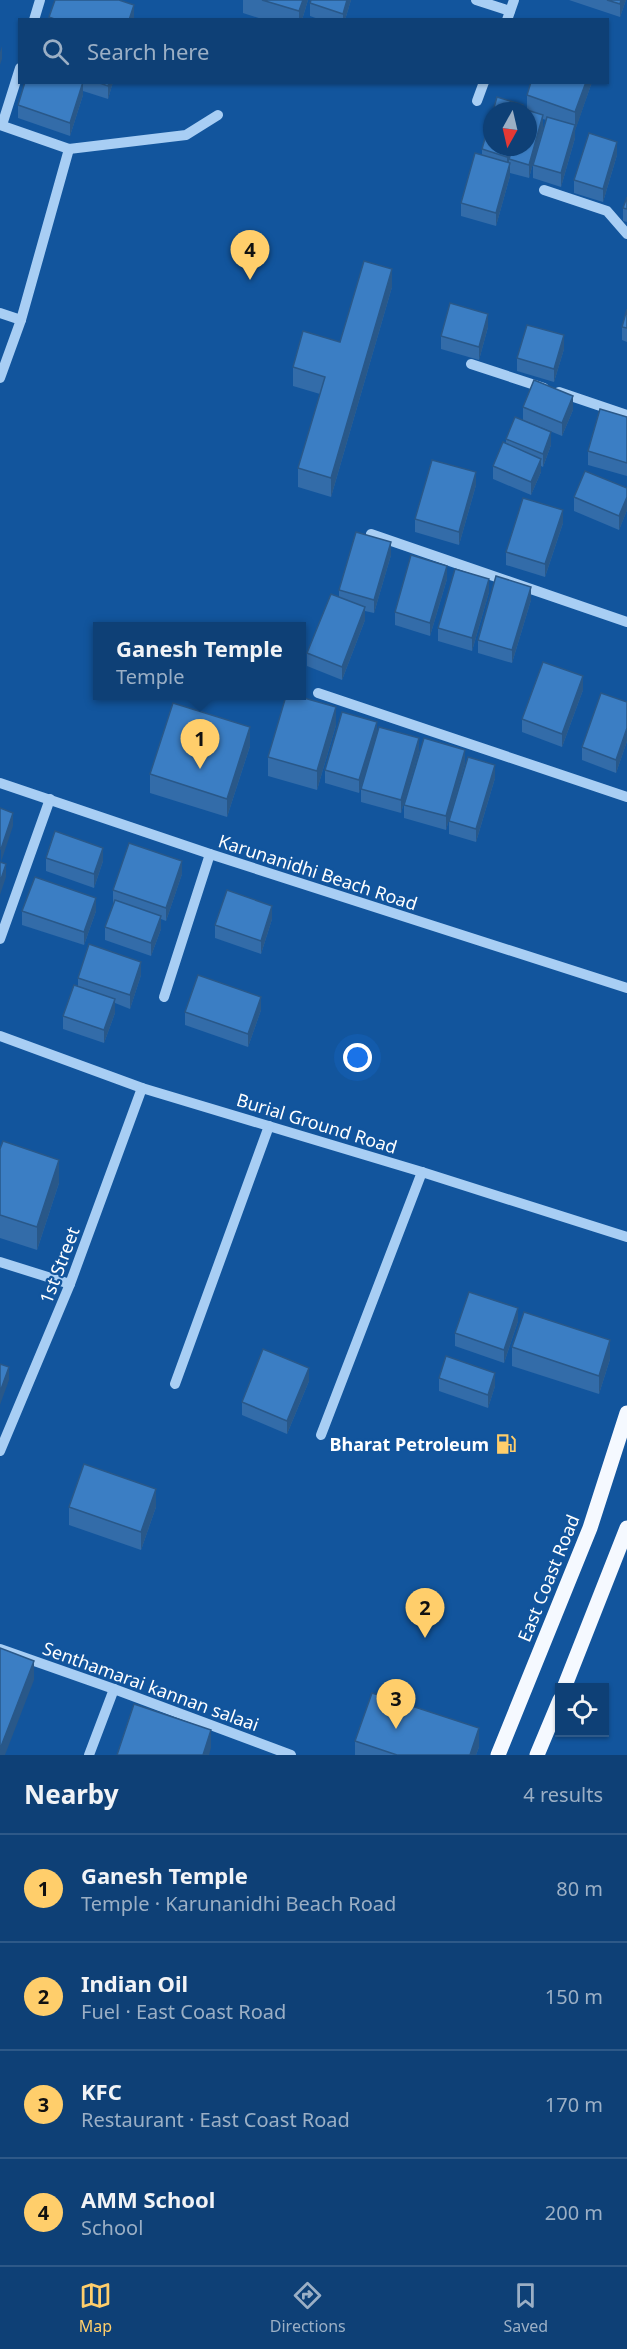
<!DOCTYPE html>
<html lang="en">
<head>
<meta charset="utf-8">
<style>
  body { margin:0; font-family:"Noto Sans",sans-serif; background:#17477b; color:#f1f3f6 }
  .controls { position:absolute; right:18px; bottom:18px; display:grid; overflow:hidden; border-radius:0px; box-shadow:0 2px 4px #0004 }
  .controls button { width:54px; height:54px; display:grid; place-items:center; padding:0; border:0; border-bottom:2px solid #2e5988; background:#0e4076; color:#f1f3f6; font:30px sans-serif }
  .compass { position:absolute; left:483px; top:102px; width:54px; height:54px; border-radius:50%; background:#0e4076; box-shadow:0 2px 4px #0004; rotate:188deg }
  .you { position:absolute; left:358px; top:1058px; width:21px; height:21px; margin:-15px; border:4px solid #fff; border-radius:50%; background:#1a73e8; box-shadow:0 0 0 9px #1a73e833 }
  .badge { display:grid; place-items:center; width:39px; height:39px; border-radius:50%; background:#ffce6b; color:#111; font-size:20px; font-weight:700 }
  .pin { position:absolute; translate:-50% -50px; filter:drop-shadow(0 2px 3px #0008) }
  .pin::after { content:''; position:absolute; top:32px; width:21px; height:18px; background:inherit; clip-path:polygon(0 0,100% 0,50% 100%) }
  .popup { position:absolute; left:93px; top:622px; width:213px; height:78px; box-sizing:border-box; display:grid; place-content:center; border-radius:0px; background:#0e4076; filter:drop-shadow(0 2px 4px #0005); font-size:20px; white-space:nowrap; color:#9bafc5 }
  .popup b { font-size:22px; color:#f1f3f6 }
  .popup::after { content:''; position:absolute; left:50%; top:100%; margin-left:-12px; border:12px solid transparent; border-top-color:#0e4076 }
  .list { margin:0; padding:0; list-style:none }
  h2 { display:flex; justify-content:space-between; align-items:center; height:78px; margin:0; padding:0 24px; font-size:26px }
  h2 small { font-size:20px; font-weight:400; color:#9bafc5 }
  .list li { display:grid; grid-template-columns:39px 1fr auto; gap:18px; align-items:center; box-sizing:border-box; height:108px; padding:0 24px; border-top:2px solid #2e5988 }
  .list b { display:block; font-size:22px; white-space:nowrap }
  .list p { margin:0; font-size:20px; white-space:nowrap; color:#9bafc5 }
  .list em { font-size:20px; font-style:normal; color:#9bafc5 }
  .icon { flex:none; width:33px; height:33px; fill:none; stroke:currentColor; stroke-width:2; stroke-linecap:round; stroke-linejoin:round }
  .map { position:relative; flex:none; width:627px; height:1755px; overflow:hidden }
  .search { position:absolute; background:#0e4076; box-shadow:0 2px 4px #0004; left:18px; right:18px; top:18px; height:66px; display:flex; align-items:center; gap:15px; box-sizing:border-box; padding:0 21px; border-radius:0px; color:#9bafc5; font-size:22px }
  .sheet { height:510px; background:#0e4076 }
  nav { display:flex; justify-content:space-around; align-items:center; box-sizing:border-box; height:84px; border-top:2px solid #2e5988; background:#0e4076; font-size:16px; color:#9bafc5 }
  nav a { display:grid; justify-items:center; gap:3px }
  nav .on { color:#ffce6b }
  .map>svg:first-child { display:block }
</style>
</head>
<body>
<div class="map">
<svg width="627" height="1755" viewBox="0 0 627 1755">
  <rect width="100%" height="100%" fill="#12559d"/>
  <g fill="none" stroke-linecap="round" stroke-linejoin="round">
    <!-- minor -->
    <g stroke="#a8cef4" stroke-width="10">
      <polyline points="476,0 510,11"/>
      <polyline points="34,20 40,0"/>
      <polyline points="507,20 514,0"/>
      <polyline points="477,101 484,82"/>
      <polyline points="0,125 69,149 186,135 218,115"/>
      <polyline points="2,125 20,68"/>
      <polyline points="544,190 607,211 627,234"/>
      <polyline points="0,313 21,320"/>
      <polyline points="471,364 544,388"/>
      <polyline points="0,378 21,320 69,149"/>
      <polyline points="559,392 627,415"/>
      <polyline points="371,534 627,622"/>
      <polyline points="318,693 627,797"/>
      <polyline points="0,783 210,854 627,988"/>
      <polyline points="0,939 50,799"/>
      <polyline points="164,997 210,854"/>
      <polyline points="0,1036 142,1088 422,1172 627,1237"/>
      <polyline points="0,1262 70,1284"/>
      <polyline points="175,1384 269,1126"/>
      <polyline points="321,1435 422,1172"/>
      <polyline points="0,1451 70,1284 142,1088"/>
      <polyline points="0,1649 114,1689 291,1755"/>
      <polyline points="89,1755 114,1689"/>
    </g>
    <!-- major -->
    <g stroke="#f5f9ff" stroke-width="15">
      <polyline points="564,1688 627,1528"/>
      <polyline points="498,1755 590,1528 627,1413"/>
      <polyline points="537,1755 560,1700"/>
    </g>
  </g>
  <!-- wall -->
  <g fill="#336ca9">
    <polygon points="243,0 308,0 302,20 265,20 243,13"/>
    <polygon points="311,0 351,0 345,20 321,20 310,16 310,3"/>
    <polygon points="569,0 626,0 620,17"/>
    <polygon points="25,82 113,82 108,99 83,91 83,95 70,136 18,118 18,105"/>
    <polygon points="531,82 592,82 575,130 575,138 561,187 533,178 533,165 546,120 543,119 543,128 529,178 510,173 510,176 496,226 461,216 461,203 482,155 482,149 527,110 527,95"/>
    <polygon points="617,155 603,202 574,193 574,180"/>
    <polygon points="627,197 627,222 623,221 623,208"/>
    <polygon points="392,287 331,497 298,487 298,468 320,394 293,386 293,367 340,342"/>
    <polygon points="627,309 627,342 622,340 622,327"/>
    <polygon points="488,327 479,360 441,349 441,336"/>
    <polygon points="564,349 554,382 517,371 517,358"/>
    <polygon points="523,407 573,410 562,436 523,420"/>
    <polygon points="627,417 627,476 588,465 588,451"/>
    <polygon points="506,439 551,445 543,467 541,466 541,472 531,495 493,479 493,466 506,444"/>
    <polygon points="476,485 459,545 415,532 415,519"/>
    <polygon points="627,488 627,510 619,530 574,511 574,497"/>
    <polygon points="563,523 545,577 506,565 506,552"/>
    <polygon points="391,555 374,613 365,611 365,620 342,680 307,666 307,653 339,597 339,590"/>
    <polygon points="447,579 430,636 395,625 395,612"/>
    <polygon points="489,592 472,651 438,641 438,628"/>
    <polygon points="531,600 512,663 478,653 478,640"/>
    <polygon points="583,690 562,747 522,732 522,719"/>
    <polygon points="627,702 627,741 616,773 582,760 582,747"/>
    <polygon points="336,725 317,790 268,776 268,757"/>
    <polygon points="377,735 359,793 325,783 325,770"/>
    <polygon points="250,746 227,817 150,793 150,774"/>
    <polygon points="419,751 401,813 361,802 361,789"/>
    <polygon points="465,763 446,830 404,818 404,805"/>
    <polygon points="495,778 476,842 449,834 449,821"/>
    <polygon points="46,858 103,861 94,888 46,871"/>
    <polygon points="182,874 166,921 161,919 161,929 151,956 105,940 105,927 114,903 113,903 113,890"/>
    <polygon points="22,911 96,911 84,945 22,925"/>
    <polygon points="272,919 261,954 215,938 215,925"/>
    <polygon points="141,975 130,1009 115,1003 115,1013 104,1043 63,1029 63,1016 78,987 78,978"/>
    <polygon points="261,1010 248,1047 185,1025 185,1012"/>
    <polygon points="0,1149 59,1183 37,1250 0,1238"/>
    <polygon points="518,1321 504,1363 455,1346 455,1333"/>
    <polygon points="512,1347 610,1359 599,1394 512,1366"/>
    <polygon points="439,1378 495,1386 488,1408 439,1391"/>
    <polygon points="309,1381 287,1434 242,1415 242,1402"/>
    <polygon points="69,1507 156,1507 141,1550 69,1525"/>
    <polygon points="355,1741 479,1747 476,1755 355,1755"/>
  </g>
  <!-- shaded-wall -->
  <g fill="#295889">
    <polygon points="303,0 308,0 302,20 299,20 299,11"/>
    <polygon points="347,0 351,0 345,20 343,20 343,14"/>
    <polygon points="621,0 626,0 620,17 620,4"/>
    <polygon points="134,5 134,20 129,20"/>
    <polygon points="2,46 2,59 0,65 0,52"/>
    <polygon points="83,82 83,95 70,136 70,123"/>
    <polygon points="109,82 113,82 108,99 108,86"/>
    <polygon points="586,82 592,82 575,131 575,112"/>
    <polygon points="543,115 543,128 529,178 529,165"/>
    <polygon points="575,125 575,138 561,187 561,173"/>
    <polygon points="617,142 617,155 603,202 603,189"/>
    <polygon points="510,147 514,147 509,159 509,164 507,170 507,157"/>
    <polygon points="510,163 510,176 496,226 496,213"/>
    <polygon points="392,269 392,287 331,497 331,478"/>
    <polygon points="488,314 488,327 479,360 479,347"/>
    <polygon points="564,335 564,349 554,382 554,369"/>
    <polygon points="573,396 573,410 562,436 562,423"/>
    <polygon points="551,432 551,445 543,467 543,454"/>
    <polygon points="541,459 541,472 531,495 531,482"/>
    <polygon points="476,472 476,485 459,545 459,532"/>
    <polygon points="627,497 627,510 619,530 619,516"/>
    <polygon points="563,510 563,523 545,577 545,564"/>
    <polygon points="391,542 391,555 374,613 374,600"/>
    <polygon points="447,566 447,579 430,636 430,623"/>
    <polygon points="489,579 489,592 472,651 472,638"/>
    <polygon points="531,587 531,600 512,663 512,650"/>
    <polygon points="365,607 365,620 342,680 342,667"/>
    <polygon points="583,676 583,690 562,747 562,734"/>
    <polygon points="336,707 336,725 317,790 317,771"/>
    <polygon points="377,722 377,735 359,793 359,780"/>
    <polygon points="250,727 250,746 227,817 227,799"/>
    <polygon points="627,728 627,741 616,773 616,760"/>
    <polygon points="419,738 419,751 401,813 401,800"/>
    <polygon points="465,750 465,763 446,830 446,816"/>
    <polygon points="495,765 495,778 476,842 476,829"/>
    <polygon points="13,813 13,826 1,862 1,849"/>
    <polygon points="103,848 103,861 94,888 94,874"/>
    <polygon points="182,861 182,874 166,921 166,908"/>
    <polygon points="6,864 6,877 0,895 0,882"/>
    <polygon points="96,898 96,911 84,945 84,932"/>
    <polygon points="272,906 272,919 261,954 261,941"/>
    <polygon points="161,916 161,929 151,956 151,943"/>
    <polygon points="141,962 141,975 130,1009 130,995"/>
    <polygon points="261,997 261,1010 248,1047 248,1034"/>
    <polygon points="115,999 115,1013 104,1043 104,1030"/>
    <polygon points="59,1160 59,1183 37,1250 37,1227"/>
    <polygon points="518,1308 518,1321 504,1363 504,1350"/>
    <polygon points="610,1340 610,1359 599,1394 599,1376"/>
    <polygon points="9,1367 9,1380 0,1405 0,1392"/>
    <polygon points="309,1368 309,1381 287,1434 287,1421"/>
    <polygon points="495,1373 495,1386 488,1408 488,1395"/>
    <polygon points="156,1489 156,1507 141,1550 141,1532"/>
    <polygon points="34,1661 34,1680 5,1755 0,1755 0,1749"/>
    <polygon points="479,1728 479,1747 476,1755 470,1755"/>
    <polygon points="211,1730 211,1748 209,1755 203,1755"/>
  </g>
  <!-- building -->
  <g fill="#3b7ec4" stroke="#295889" stroke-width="1.5">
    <polygon points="55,0 119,0 134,5 129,20 57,20 49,17"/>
    <polygon points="262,0 303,0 299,11"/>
    <polygon points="311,0 347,0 343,14 310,3"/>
    <polygon points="607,0 621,0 620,4"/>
    <polygon points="25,82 83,82 70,123 18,105"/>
    <polygon points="97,82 109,82 108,86"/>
    <polygon points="531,82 586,82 575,112 527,95"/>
    <polygon points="497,97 523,105 521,111 493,111"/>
    <polygon points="524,109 543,115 529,165 509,159 513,147 528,147 528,111 523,111"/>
    <polygon points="492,113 492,147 510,147 507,157 482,149"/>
    <polygon points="547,117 575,125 561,173 533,165"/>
    <polygon points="589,133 617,142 603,189 574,180"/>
    <polygon points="475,153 510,163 496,213 461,203"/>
    <polygon points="627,197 627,209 623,208"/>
    <polygon points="364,261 392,269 331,478 298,468 325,377 293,367 303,331 340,342"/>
    <polygon points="450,303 488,314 479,347 441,336"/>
    <polygon points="627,309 627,328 622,327"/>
    <polygon points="527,325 564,335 554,369 517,358"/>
    <polygon points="534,380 573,396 562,423 523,407"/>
    <polygon points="600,409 627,417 627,463 588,451"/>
    <polygon points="515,417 551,432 543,454 506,439"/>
    <polygon points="503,442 541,459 531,482 493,466"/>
    <polygon points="432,460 476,472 459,532 415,519"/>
    <polygon points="585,471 627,488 627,497 619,516 574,497"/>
    <polygon points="523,498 563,510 545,564 506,552"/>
    <polygon points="356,532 391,542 374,600 339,590"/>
    <polygon points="411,555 447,566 430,623 395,612"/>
    <polygon points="455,569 489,579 472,638 438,628"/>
    <polygon points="496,576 531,587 512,650 478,640"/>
    <polygon points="331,594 365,607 342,667 307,653"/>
    <polygon points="543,662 583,676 562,734 522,719"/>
    <polygon points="601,693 627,702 627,728 616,760 582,747"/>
    <polygon points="286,696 297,696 336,707 317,771 268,757"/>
    <polygon points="173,703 250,727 227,799 150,774"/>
    <polygon points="342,712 377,722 359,780 325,770"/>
    <polygon points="379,727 419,738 401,800 361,789"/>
    <polygon points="424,738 465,750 446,816 404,805"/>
    <polygon points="468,757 495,765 476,829 449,821"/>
    <polygon points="0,808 13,813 1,849 0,849"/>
    <polygon points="55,831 103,848 94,874 46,858"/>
    <polygon points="129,843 182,861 166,908 113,890"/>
    <polygon points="0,862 6,864 0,882"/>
    <polygon points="35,877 96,898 84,932 22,911"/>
    <polygon points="227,890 272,906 261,941 215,925"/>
    <polygon points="115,900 161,916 151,943 105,927"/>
    <polygon points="89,944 141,962 130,995 78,978"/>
    <polygon points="198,975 261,997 248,1034 185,1012"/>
    <polygon points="74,985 115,999 104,1030 63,1016"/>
    <polygon points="3,1141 59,1160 37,1227 0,1215 0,1149"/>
    <polygon points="469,1292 518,1308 504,1350 455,1333"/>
    <polygon points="524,1312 610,1340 599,1376 512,1347"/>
    <polygon points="263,1349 309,1368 287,1421 242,1402"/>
    <polygon points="446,1356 495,1373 488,1395 439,1378"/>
    <polygon points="0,1364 9,1367 0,1392"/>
    <polygon points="84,1464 156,1489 141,1532 69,1507"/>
    <polygon points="0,1648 34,1661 0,1749"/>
    <polygon points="372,1693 479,1728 470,1755 397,1755 355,1741"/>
    <polygon points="134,1704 211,1730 203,1755 117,1755"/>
  </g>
  <!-- icons -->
  <defs>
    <g id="fuel-bare" transform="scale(1.62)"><path d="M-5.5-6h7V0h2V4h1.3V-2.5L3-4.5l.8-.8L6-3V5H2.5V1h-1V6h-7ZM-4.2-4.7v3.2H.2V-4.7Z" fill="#ffce6b" stroke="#12559d" stroke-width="2.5" paint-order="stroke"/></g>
  </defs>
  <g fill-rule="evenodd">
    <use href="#fuel-bare" x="506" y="1444"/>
  </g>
  <g text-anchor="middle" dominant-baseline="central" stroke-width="4.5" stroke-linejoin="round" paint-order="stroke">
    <!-- street labels -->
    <g font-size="18" fill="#fff" stroke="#12559d">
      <text transform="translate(318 872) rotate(18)">Karunanidhi Beach Road</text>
      <text transform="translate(317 1123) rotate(17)">Burial Ground Road</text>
      <text transform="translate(59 1265) rotate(-69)">1st Street</text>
      <text transform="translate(548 1578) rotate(-68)">East Coast Road</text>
      <text transform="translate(151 1686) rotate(20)">Senthamarai kannan salaai</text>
    </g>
    <!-- poi labels -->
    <g font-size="18" font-weight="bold" fill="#fff" stroke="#12559d" text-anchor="end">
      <text x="489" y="1444">Bharat Petroleum</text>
    </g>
  </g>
</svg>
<div class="controls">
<button><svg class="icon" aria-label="locate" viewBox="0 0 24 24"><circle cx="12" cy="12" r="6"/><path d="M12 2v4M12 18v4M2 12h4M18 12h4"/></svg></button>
</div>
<svg class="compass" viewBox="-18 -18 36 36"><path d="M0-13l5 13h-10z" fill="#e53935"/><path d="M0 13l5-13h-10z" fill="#9bafc5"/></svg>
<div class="you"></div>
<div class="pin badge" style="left:200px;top:769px">1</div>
<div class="popup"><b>Ganesh Temple</b>Temple</div>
<div class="pin badge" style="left:425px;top:1638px">2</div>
<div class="pin badge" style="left:396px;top:1729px">3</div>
<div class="pin badge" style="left:250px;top:280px">4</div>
<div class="search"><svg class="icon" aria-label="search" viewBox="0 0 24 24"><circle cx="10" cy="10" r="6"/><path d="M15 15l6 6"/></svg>Search here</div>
</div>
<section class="sheet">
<h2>Nearby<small>4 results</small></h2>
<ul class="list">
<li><span class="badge">1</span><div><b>Ganesh Temple</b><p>Temple · Karunanidhi Beach Road</p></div><em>80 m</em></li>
<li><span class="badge">2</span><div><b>Indian Oil</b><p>Fuel · East Coast Road</p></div><em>150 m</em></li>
<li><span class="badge">3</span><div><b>KFC</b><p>Restaurant · East Coast Road</p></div><em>170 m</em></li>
<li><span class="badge">4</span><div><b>AMM School</b><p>School</p></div><em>200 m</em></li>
</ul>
</section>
<nav>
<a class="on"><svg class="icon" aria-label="map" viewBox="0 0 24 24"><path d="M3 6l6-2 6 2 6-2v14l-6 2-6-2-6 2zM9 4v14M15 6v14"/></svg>Map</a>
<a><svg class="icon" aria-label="directions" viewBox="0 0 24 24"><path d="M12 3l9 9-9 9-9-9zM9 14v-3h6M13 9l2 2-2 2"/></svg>Directions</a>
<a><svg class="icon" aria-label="saved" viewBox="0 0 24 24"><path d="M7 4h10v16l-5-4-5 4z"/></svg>Saved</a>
</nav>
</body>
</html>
